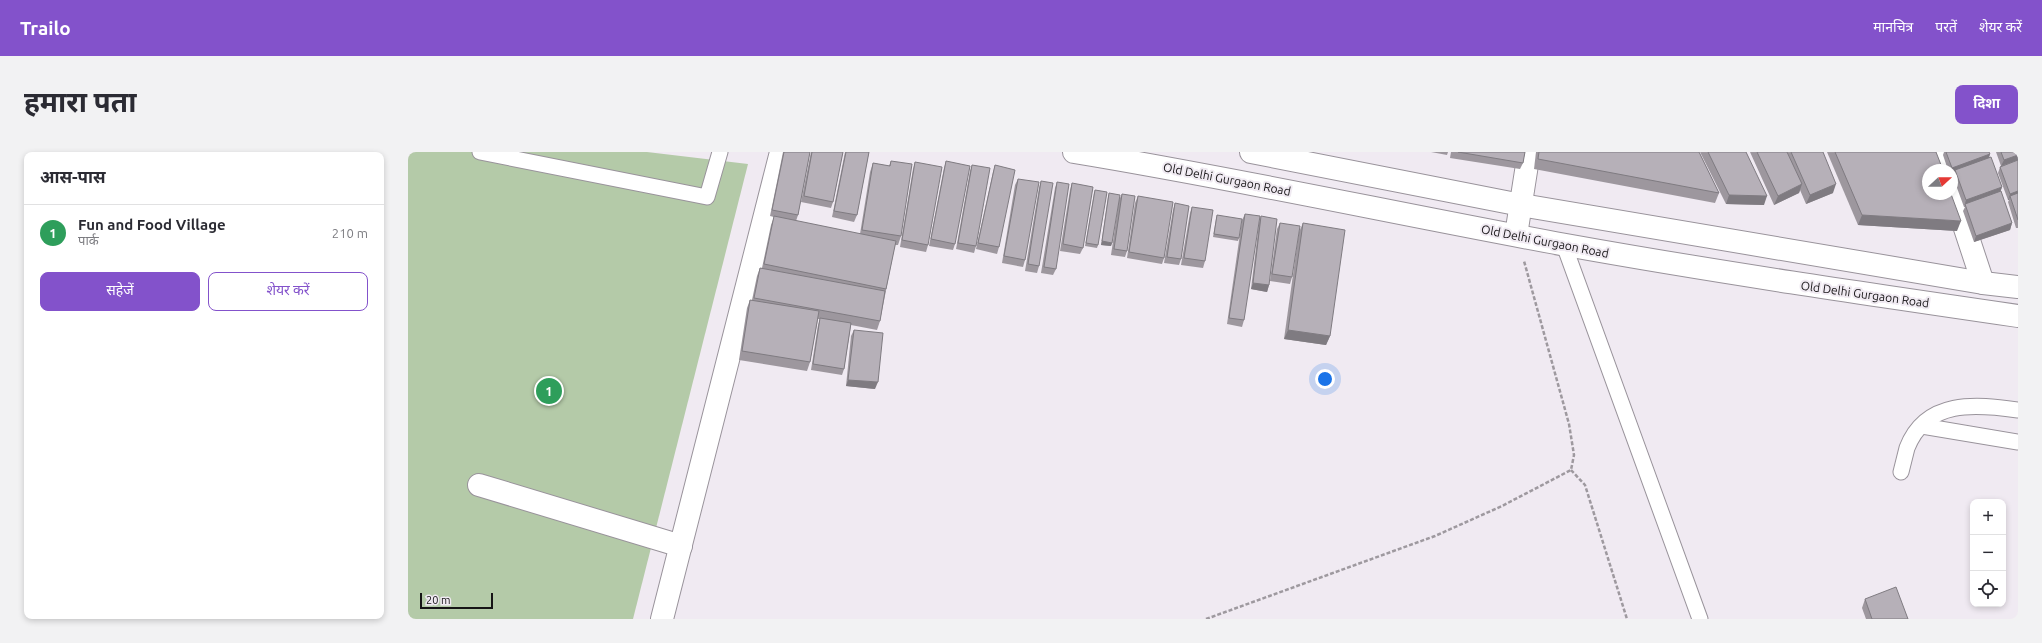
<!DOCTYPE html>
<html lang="hi">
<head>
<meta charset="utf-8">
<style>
  body { margin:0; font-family:Ubuntu,"Noto Sans Devanagari",sans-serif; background:#f2f2f3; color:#2b2b33 }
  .controls { position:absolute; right:12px; bottom:12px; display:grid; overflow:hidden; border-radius:8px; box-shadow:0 2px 6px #0003 }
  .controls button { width:36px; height:36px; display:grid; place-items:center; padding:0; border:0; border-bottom:1px solid #e1e1e2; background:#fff; color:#2b2b33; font:20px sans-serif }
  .compass { position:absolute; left:1514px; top:12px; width:36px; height:36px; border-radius:50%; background:#fff; box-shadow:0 2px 6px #0003; rotate:69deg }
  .scale { position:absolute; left:12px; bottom:10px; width:73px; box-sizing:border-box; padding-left:4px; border:2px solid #161416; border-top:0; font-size:11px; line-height:14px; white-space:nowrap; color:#161416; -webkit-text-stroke:3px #f0eaf2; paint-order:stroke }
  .you { position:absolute; left:917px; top:227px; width:14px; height:14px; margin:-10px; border:3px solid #fff; border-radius:50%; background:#1a73e8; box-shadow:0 0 0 6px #1a73e833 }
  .badge { display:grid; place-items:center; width:26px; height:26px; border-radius:50%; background:#8352cb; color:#fff; font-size:13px; font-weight:700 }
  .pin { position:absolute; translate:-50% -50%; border:2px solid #fff; box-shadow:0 1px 4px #0006 }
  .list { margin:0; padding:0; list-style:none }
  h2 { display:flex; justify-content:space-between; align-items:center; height:52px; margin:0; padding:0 16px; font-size:17px }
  h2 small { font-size:13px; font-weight:400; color:#7c7c81 }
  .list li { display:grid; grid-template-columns:26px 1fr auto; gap:12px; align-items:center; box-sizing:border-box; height:56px; padding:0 16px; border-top:1px solid #e1e1e2 }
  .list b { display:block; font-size:15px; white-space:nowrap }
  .list p { margin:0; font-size:13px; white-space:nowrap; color:#7c7c81 }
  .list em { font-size:13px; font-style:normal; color:#7c7c81 }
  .actions { display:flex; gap:8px; padding:12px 16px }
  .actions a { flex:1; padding:9px 0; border:1px solid #8352cb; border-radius:8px; text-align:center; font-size:14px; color:#8352cb }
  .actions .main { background:#8352cb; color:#fff }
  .icon { flex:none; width:22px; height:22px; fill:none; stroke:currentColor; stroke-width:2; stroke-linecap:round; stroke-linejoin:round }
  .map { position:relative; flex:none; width:1610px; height:467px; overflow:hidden; border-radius:8px }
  header { display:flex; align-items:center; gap:24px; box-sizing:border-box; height:56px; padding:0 20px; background:#8352cb; color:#fff }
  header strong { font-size:19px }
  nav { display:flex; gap:22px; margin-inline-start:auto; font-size:14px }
  .intro { display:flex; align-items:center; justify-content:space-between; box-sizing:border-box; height:96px; padding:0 24px }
  h1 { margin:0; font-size:28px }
  .button { padding:10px 18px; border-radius:8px; background:#8352cb; color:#fff; font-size:14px; font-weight:700 }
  main { display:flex; gap:24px; padding:0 24px }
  aside { flex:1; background:#fff; border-radius:8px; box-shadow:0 2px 6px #0003 }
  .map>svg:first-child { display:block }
</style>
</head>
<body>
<header>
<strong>Trailo</strong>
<nav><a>मानचित्र</a><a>परतें</a><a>शेयर करें</a></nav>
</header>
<div class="intro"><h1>हमारा पता</h1><a class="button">दिशा</a></div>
<main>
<aside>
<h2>आस-पास<small></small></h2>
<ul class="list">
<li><span class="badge" style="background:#2e9e5b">1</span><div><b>Fun and Food Village</b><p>पार्क</p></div><em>210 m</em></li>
</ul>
<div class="actions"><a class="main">सहेजें</a><a>शेयर करें</a></div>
</aside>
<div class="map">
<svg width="1610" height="467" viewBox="0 0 1610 467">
  <rect width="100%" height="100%" fill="#f0eaf2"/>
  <!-- green -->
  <polygon fill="#b4caa8" points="0,0 239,0 340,12 225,467 0,467"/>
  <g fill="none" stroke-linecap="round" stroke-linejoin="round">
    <!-- service casing -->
    <g stroke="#99939b" stroke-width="17">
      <g id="service">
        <polyline points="72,0 299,45 312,0"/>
        <polyline points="1156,93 1292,467"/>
        <polyline points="1514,274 1610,290"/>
        <path d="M1493,320C1495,312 1497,304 1499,296C1518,247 1568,252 1610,258"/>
      </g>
    </g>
    <!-- minor casing -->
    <g stroke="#99939b" stroke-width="24">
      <g id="minor">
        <polyline points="1531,0 1537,18"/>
        <polyline points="1544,37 1575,131"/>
        <polyline points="1108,83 1121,0"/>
        <polyline points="71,333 273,394"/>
        <polyline points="254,467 373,0"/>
      </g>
    </g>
    <!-- secondary casing -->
    <g stroke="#99939b" stroke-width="24">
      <g id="secondary">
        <path d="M666,0C831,27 994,63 1158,93C1308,120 1459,142 1610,164"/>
        <polyline points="843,0 1113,53 1575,131 1610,135"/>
      </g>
    </g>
    <!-- path -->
    <g stroke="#9e999f" stroke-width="2.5" stroke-dasharray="4 2" stroke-linecap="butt">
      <polyline points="1163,318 1177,333 1219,467"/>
      <polyline points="798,467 1027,384 1094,354 1163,318 1166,303 1161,272 1116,109"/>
    </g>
    <!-- service -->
    <use href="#service" stroke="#fff" stroke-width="15"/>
    <!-- minor -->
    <use href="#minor" stroke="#fff" stroke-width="22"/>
    <!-- secondary -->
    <use href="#secondary" stroke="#fff" stroke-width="22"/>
  </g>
  <!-- wall -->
  <g fill="#9d979e">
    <polygon points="375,0 402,0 390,63 388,69 452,82 462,20 465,11 481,14 483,9 493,84 490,93 487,93 472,169 469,178 443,173 436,217 434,223 403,218 410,173 412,167 410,167 402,210 399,219 331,208 339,156 342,148 344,148 349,124 352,116 354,116 363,73 366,65 362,64"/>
    <polygon points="403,0 435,0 425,50 423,56 393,50"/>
    <polygon points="437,0 461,0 449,63 446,70 424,65"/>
    <polygon points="1023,0 1040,0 1039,3"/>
    <polygon points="1043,0 1117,0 1115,11 1112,17 1042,6"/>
    <polygon points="1128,0 1291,0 1311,41 1307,51 1126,17"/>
    <polygon points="1292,0 1338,0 1356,53 1318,52"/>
    <polygon points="1342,0 1415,0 1425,41 1398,52 1392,38 1391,41 1366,53"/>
    <polygon points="1419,0 1528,0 1549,79 1450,73"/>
    <polygon points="1536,0 1581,0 1582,2 1581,6 1594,35 1592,40 1604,71 1602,78 1566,90 1555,59 1557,55 1556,55 1545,25 1546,21 1544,18 1540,18 1535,3"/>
    <polygon points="1588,0 1610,0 1610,76 1608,76 1600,50 1601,48 1600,48 1590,21 1592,15 1593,14"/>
    <polygon points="538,9 547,92 545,98 521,94 536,16"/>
    <polygon points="507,10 520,93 518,100 492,95 505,17"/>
    <polygon points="564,13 568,94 566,101 548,97 562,19"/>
    <polygon points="587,13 591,95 589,102 568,97 585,20"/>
    <polygon points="610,27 617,108 615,115 594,111 607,33"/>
    <polygon points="633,29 631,114 629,121 617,119 631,36"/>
    <polygon points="649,30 648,117 645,123 633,121 647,36"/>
    <polygon points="664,31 675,96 672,102 652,99 662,38"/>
    <polygon points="687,38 690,93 689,96 677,94 686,41"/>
    <polygon points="701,41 704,91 703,94 693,93 700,45"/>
    <polygon points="714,42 719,99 717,105 703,103 711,48"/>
    <polygon points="730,44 756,106 754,112 719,106 727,51"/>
    <polygon points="767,51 773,107 771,113 756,111 765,58"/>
    <polygon points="784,55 797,109 795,116 773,113 782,61"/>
    <polygon points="837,62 836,168 834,175 819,172 834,68"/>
    <polygon points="809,63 831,86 830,89 805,85 808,67"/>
    <polygon points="853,64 861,133 859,140 843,137 851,71"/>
    <polygon points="872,71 884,125 882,132 862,129 869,77"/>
    <polygon points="895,71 922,184 918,193 876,187 891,80"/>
    <polygon points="446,178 467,237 438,234 443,184"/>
    <polygon points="1457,447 1500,467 1458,467 1454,456"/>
  </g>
  <!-- shaded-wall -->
  <g fill="#7f7b81">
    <polygon points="1582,2 1580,8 1547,18 1546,21 1544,21 1544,18 1543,18 1544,16"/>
    <polygon points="1610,3 1610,8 1593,14 1596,8"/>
    <polygon points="1394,32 1391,41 1366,53 1370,44"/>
    <polygon points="1428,32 1425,41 1398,52 1402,43"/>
    <polygon points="1594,35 1592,41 1557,52 1556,55 1558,48"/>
    <polygon points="1610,39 1610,44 1602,44 1601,48 1600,48 1602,42"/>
    <polygon points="1321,43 1359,44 1356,53 1318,52"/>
    <polygon points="1454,63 1553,69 1549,79 1450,73"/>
    <polygon points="1604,71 1602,78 1566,90 1568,84"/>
    <polygon points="694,89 704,91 703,94 693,93"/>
    <polygon points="845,131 861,133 859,140 843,137"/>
    <polygon points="880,178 922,184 918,193 876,187"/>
    <polygon points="440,228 470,230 467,237 438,234"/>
  </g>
  <!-- building -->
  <g fill="#b6b0b8" stroke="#7f7b81">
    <polygon points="376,0 402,0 390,63 364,58"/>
    <polygon points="404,0 435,0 425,50 396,44"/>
    <polygon points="438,0 461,0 449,63 426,59"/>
    <polygon points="1050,0 1117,0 1115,11"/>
    <polygon points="1131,0 1291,0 1311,41 1130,7"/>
    <polygon points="1300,0 1338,0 1359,44 1321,43"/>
    <polygon points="1349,0 1379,0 1394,32 1370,44"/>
    <polygon points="1383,0 1415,0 1428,32 1402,43"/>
    <polygon points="1427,0 1528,0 1535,18 1520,18 1520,42 1543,42 1553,69 1454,63"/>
    <polygon points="1538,0 1581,0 1582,2 1544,16"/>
    <polygon points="1593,0 1610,0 1610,3 1596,8"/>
    <polygon points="1583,5 1594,35 1558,48 1547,18"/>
    <polygon points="1610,8 1610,39 1602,42 1592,15"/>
    <polygon points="483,9 504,12 493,84 454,78 465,11 482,14"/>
    <polygon points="538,9 562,14 547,92 523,87"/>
    <polygon points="507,10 534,15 520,93 494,88"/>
    <polygon points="564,13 582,16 568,94 550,91"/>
    <polygon points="587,13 607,18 591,95 570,91"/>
    <polygon points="610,27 631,30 617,108 596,104"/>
    <polygon points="633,29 645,31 631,114 620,112"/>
    <polygon points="649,30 661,32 648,117 636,115"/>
    <polygon points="664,31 685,35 675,96 655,92"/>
    <polygon points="687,38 699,40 690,93 678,91"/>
    <polygon points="1593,39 1604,71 1568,84 1557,52"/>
    <polygon points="701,41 712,43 704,91 694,89"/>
    <polygon points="1610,41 1610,68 1602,44"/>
    <polygon points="714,42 727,44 719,99 706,97"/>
    <polygon points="730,44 765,50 756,106 721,100"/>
    <polygon points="767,51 781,54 773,107 759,105"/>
    <polygon points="784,55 805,58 797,109 776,106"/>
    <polygon points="837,62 852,64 836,168 821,166"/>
    <polygon points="809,63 834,67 831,86 806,82"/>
    <polygon points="366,64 488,89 478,137 356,112"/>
    <polygon points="853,64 869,67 861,133 845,131"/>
    <polygon points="872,71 892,74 884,125 864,122"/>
    <polygon points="895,71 937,78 922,184 880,178"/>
    <polygon points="352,116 477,139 472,169 346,146"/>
    <polygon points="342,148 411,159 402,210 334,199"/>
    <polygon points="412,166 443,171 436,217 405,212"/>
    <polygon points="446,178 475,181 470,230 440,228"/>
    <polygon points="1488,435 1500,467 1464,467 1457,447"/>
  </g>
  <g text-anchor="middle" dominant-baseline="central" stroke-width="4" stroke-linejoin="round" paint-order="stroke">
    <!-- street labels -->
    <g font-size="12" fill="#161416" stroke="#f0eaf2">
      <text transform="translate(819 27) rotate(11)">Old Delhi Gurgaon Road</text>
      <text transform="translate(1137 89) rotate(11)">Old Delhi Gurgaon Road</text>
      <text transform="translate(1457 142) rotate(8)">Old Delhi Gurgaon Road</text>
    </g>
  </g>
</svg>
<div class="controls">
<button>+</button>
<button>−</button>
<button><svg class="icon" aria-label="locate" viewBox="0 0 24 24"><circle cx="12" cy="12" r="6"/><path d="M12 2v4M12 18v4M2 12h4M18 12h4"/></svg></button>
</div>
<svg class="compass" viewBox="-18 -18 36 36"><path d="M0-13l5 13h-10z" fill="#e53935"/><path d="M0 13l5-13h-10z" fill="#7c7c81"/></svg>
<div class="scale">20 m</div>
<div class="you"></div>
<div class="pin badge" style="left:141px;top:239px;background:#2e9e5b">1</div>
</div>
</main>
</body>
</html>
